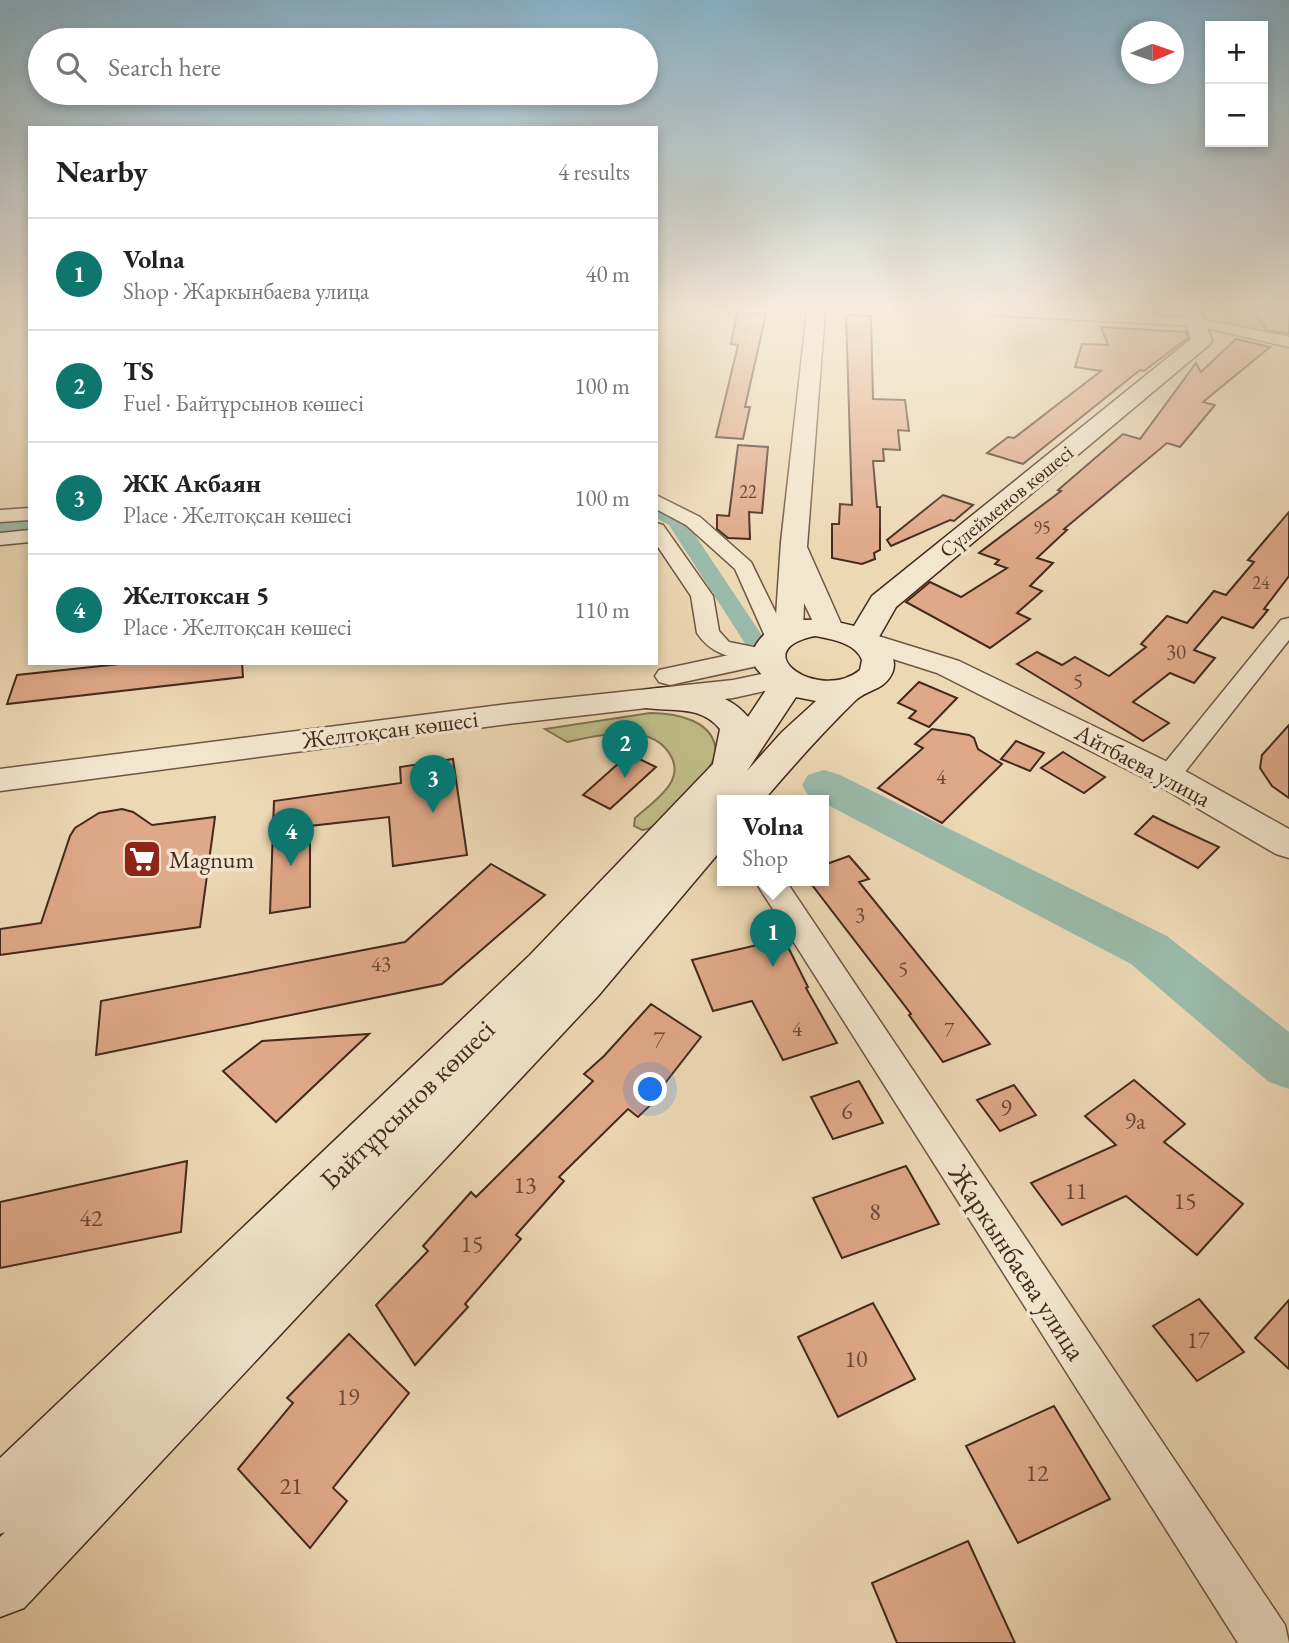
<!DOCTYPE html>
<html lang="en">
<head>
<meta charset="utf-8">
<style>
  body { margin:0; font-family:"EB Garamond",serif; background:#f2f2f2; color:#222 }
  .controls { position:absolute; right:21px; top:21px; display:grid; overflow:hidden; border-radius:0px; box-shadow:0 4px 10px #0003 }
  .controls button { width:63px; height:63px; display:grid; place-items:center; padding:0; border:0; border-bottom:2px solid #e0e0e0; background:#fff; color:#222; font:35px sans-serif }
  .compass { position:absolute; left:1121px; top:21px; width:63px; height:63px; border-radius:50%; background:#fff; box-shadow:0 4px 10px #0003; rotate:88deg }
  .you { position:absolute; left:651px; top:1090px; width:24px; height:24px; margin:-18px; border:5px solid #fff; border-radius:50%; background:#1a73e8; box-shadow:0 0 0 10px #1a73e833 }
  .badge { display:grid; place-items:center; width:46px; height:46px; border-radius:50%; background:#0f766e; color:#fff; font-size:23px; font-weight:700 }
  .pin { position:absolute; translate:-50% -58px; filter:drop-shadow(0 2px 4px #0008) }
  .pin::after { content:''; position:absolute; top:37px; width:24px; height:21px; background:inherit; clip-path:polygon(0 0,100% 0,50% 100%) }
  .popup { position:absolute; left:717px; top:795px; width:112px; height:91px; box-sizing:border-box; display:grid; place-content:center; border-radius:0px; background:#fff; filter:drop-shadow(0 2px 5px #0005); font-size:23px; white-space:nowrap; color:#767676 }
  .popup b { font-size:26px; color:#222 }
  .popup::after { content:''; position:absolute; left:50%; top:100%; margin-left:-14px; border:14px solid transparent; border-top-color:#fff }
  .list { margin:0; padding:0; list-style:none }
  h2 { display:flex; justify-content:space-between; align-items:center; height:91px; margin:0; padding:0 28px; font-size:30px }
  h2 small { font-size:23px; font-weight:400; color:#767676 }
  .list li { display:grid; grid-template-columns:46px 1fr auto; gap:21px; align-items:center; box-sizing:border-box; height:112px; padding:0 28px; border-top:2px solid #e0e0e0 }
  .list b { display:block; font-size:26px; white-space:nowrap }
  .list p { margin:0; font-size:23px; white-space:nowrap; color:#767676 }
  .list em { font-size:23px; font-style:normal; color:#767676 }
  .icon { flex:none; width:38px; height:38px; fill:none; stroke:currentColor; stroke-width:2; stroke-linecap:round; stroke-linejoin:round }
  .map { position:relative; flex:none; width:1289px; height:1643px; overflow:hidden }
  .search { position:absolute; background:#fff; box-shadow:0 4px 10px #0003; left:28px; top:28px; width:630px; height:77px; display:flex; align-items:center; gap:18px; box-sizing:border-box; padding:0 24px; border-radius:38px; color:#767676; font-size:26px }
  .panel { position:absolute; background:#fff; box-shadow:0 4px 10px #0003; left:28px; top:126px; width:630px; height:539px; border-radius:0px }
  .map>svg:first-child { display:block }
</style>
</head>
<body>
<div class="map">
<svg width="1289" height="1643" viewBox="0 0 1289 1643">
  <rect width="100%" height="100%" fill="#edd8b4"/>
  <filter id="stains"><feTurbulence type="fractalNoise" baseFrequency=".00286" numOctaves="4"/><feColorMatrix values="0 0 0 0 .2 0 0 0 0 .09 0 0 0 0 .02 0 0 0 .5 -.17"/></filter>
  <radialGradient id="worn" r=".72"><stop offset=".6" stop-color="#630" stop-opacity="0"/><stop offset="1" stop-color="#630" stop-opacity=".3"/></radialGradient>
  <!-- green -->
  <g fill="#bfbc88" stroke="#827252" stroke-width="2">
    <polygon points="1223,311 1289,311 1289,339 1231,325"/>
    <path d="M650,713C676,713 716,720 716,754C710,774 663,829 642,830L634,826L635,818C646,808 662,797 670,784C675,776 676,767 672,758C654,720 598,735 567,742L545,729Z"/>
  </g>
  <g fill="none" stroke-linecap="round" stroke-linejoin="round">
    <!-- canal -->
    <g fill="#9abaaa" fill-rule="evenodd">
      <polygon points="656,505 683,517 765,640 762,645 746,645 669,525 656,518"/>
      <polygon points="30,520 30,532 0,535 0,523"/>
    </g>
    <!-- river -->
    <polygon fill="#9abaaa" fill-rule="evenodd" points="824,770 840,775 1167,936 1289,1032 1289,1089 1269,1082 1131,964 824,803 824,801 808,795 802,785 808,775"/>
  </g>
  <!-- building -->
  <g fill="#dfa888" stroke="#44291d" stroke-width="2">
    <polygon points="1254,311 1289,311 1289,334 1266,330"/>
    <polygon points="737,313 766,314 745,407 750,407 743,439 716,437 738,345 731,344"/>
    <polygon points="846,315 871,316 873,399 905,400 909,431 898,430 900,450 883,449 884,461 873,461 877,507 880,507 880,550 874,553 875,559 862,564 832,558 832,524 839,524 840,504 852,505"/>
    <polygon points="1101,327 1186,332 1188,338 1144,371 1140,370 1023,464 987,453 1008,437 1014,438 1101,371 1075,367 1082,344 1108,345"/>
    <polygon points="1236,339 1270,347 1203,402 1215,405 1180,447 1167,443 1064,529 1067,530 1037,558 1053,563 1030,586 1042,591 1017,613 1030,619 990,648 906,602 930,582 961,597 1007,568 995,564 999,560 979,553 1061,491 1058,490 1123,434 1140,439 1196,363 1201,372"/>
    <polygon points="738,445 768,447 762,513 749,512 750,539 728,538 717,529 717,515 729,516"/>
    <polygon points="943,495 973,505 954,521 950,520 891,546 887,540"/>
    <polygon points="1289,512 1289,576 1264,609 1268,610 1253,628 1222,617 1194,650 1215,658 1194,683 1170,673 1133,702 1169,723 1143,741 1017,664 1037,652 1062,665 1075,657 1109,676 1146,647 1141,644 1167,616 1187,623 1214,591 1226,595 1254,562 1248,560"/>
    <polygon points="129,663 242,663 243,677 7,704 17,675"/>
    <polygon points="919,682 957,698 929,727 909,718 916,711 898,703"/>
    <polygon points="1289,725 1289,798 1272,786 1260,768 1262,755"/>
    <polygon points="932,729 969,735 974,738 978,749 1002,764 942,823 878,788 923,748 915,744"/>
    <polygon points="1016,741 1044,753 1030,771 1001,759"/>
    <polygon points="1063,752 1081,763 1105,777 1084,793 1041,768"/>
    <polygon points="629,754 656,767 610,809 583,795"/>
    <polygon points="453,759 467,855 393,866 389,817 310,826 310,907 270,913 274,801 401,783 400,767"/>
    <polygon points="122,809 133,812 152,825 215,817 200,927 0,955 0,929 41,923 70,836 75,828 99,813"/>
    <polygon points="1153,816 1169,824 1219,847 1198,868 1135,834"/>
    <polygon points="849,856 869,879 859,882 990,1044 943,1062 909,1015 911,1014 809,881 824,881 824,865"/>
    <polygon points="491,864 545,895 442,984 96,1055 101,1001 405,942"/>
    <polygon points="784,939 808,987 806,988 837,1043 783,1060 752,1001 713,1011 692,960"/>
    <polygon points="651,1004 701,1037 659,1091 662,1094 638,1117 628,1109 559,1177 564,1181 516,1235 521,1239 465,1304 468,1307 415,1365 376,1305 428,1251 423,1246 471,1192 476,1197 593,1081 584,1074 604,1056"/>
    <polygon points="369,1034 276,1122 223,1071 262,1041"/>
    <polygon points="1134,1080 1185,1124 1164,1142 1243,1204 1197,1255 1126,1196 1062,1225 1031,1183 1116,1145 1085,1116"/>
    <polygon points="859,1081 883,1123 833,1139 811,1097"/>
    <polygon points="1014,1085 1036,1115 1000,1131 977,1100"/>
    <polygon points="187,1161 181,1232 0,1268 0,1202"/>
    <polygon points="906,1166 939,1224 842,1258 813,1198"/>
    <polygon points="1199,1299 1244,1352 1197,1381 1153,1326"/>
    <polygon points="1289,1300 1289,1369 1255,1338"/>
    <polygon points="873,1303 915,1379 838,1417 798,1337"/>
    <polygon points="349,1334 409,1393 333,1488 347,1501 310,1548 238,1469 293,1403 287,1398"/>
    <polygon points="1054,1406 1110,1499 1018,1543 966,1446"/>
    <polygon points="968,1541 1015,1643 897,1643 872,1583"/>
  </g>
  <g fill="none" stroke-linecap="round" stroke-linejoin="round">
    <!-- minor casing -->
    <g stroke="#6e5543" stroke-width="3">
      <g id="minor">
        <polygon points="987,311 1065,311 1197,318 1289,337 1289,347 1197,326 994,315"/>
        <polygon points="656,495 700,517 751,562 788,638 784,643 768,643 735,569 686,525 656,509"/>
        <polygon points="30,508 30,520 0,522 0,510"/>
        <path d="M656,523L663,525L713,596L719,631L729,642L774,651L778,656L774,661L766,663C737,657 714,659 697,633L691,596L656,544Z"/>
        <polygon points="30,530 30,542 0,545 0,533"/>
        <polygon points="1289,618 1289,640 1177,782 1168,785 1159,782 1155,776 1159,770 1281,620"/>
        <polygon points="707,785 717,787 729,801 722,801 722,820 712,818 693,794 697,787"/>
        <polygon points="755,881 786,881 1285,1625 1289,1643 1238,1643"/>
      </g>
    </g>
    <!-- tertiary casing -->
    <g stroke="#6e5543" stroke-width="3">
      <g id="tertiary">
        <polygon points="807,311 825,311 807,547 843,628 839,634 829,637 819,634 804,603 803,631 799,637 789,640 779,637 775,631 781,542"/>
        <polygon points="862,631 959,661 1180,768 1289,829 1289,858 1276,854 1156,784 937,673 852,646 848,640 852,634"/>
        <polygon points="766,647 776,650 781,656 776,662 670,685 659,682 655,676 659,670"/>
        <polygon points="781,670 792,673 796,679 792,685 733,698 508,724 0,791 0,769 508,704 733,680"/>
      </g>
    </g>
    <!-- secondary casing -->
    <g stroke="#44291d" stroke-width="3">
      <path id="secondary" d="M1181,311H1201L1212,341L1209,345L896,607L879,637C888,647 897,657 893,671C886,690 868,689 856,700C823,732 793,766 763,801H723L726,797L710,814L722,811V849L598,996L24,1608L0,1617V1537L5,1532L0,1534V1458L530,955L713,764L720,729C698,702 666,714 637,706L632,699L637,692C672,683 724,687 748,717L770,684L756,668L751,655C766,613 818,616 854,626L872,596L1191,339ZM815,636C831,639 856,643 862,660L860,670C820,703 743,651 815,636ZM796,697L816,701L782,732L747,771Z"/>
    </g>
    <!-- minor -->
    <use href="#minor" fill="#f3e6ce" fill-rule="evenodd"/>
    <!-- tertiary -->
    <use href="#tertiary" fill="#f3e6ce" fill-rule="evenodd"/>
    <!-- secondary -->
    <use href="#secondary" fill="#f3e6ce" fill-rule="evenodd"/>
  </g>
  <!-- sky -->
  <linearGradient id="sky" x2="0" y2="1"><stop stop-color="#89b6cf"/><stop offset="0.57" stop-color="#f7eddd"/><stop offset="1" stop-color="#f7eddd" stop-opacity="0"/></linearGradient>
  <rect width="1289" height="541" fill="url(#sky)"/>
  <!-- icons -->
  <defs>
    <g id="supermarket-square" transform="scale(2.0125)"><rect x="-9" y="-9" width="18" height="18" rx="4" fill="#8f2418" stroke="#f3e6ce"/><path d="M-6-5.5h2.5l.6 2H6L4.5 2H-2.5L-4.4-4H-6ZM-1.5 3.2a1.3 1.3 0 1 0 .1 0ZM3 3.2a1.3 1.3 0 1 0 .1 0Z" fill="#fff"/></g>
  </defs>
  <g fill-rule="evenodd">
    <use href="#supermarket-square" x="142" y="859"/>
  </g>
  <g text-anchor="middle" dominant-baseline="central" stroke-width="7" stroke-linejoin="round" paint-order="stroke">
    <!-- far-number labels -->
    <g font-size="18" fill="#6b4938">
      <text x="748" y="491">22</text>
      <text x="1042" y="527">95</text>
      <text x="1261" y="582">24</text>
    </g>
    <!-- far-street labels -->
    <g font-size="21" fill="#44291d" stroke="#f3e6ce">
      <text transform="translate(1006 501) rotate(-39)">Сүлейменов көшесі</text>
    </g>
    <!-- number labels -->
    <g font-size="21" fill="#6b4938">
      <text x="1176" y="651">30</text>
      <text x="1078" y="680">5</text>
      <text x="941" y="776">4</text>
      <text x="860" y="914">3</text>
      <text x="381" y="963">43</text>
      <text x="903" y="968">5</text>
      <text x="797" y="1028">4</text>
      <text x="949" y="1029">7</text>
    </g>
    <!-- street labels -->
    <g font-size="24" fill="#44291d" stroke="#f3e6ce">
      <text transform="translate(390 729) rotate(-7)">Желтоқсан көшесі</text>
      <text transform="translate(1143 765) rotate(28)">Айтбаева улица</text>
    </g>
    <!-- poi labels -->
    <g font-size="24" fill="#44291d" stroke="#f3e6ce" text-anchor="start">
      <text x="169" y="859">Magnum</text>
    </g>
    <!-- near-number labels -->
    <g font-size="24" fill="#6b4938">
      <text x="659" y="1039">7</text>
      <text x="1006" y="1107">9</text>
      <text x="847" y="1110">6</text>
      <text x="1135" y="1120">9а</text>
      <text x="525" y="1184">13</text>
      <text x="1076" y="1190">11</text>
      <text x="1185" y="1200">15</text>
      <text x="875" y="1211">8</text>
      <text x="91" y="1217">42</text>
      <text x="472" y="1243">15</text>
      <text x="1198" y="1339">17</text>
      <text x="856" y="1358">10</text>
      <text x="348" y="1396">19</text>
      <text x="1037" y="1472">12</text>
      <text x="291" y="1485">21</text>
    </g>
    <!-- near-street labels -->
    <g font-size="28" fill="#44291d" stroke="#f3e6ce">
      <text transform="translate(407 1104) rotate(-44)">Байтұрсынов көшесі</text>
      <text transform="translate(1018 1262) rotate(57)">Жаркынбаева улица</text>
    </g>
  </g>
  <rect width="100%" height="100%" filter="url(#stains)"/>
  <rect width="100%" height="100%" fill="url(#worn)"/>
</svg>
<div class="controls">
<button>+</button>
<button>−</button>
</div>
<svg class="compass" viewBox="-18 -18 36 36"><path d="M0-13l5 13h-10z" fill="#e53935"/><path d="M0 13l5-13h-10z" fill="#767676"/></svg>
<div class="you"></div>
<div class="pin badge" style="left:773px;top:967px">1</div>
<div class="popup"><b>Volna</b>Shop</div>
<div class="pin badge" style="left:625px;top:778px">2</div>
<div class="pin badge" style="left:433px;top:813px">3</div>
<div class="pin badge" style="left:291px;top:866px">4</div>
<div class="search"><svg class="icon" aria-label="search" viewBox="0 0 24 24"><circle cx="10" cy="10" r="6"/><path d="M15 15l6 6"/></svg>Search here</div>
<section class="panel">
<h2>Nearby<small>4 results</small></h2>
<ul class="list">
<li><span class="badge">1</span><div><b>Volna</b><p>Shop · Жаркынбаева улица</p></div><em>40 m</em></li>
<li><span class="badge">2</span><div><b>TS</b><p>Fuel · Байтұрсынов көшесі</p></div><em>100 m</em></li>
<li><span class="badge">3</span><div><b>ЖК Акбаян</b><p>Place · Желтоқсан көшесі</p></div><em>100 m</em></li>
<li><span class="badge">4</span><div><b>Желтоксан 5</b><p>Place · Желтоқсан көшесі</p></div><em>110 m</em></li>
</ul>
</section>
</div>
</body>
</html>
